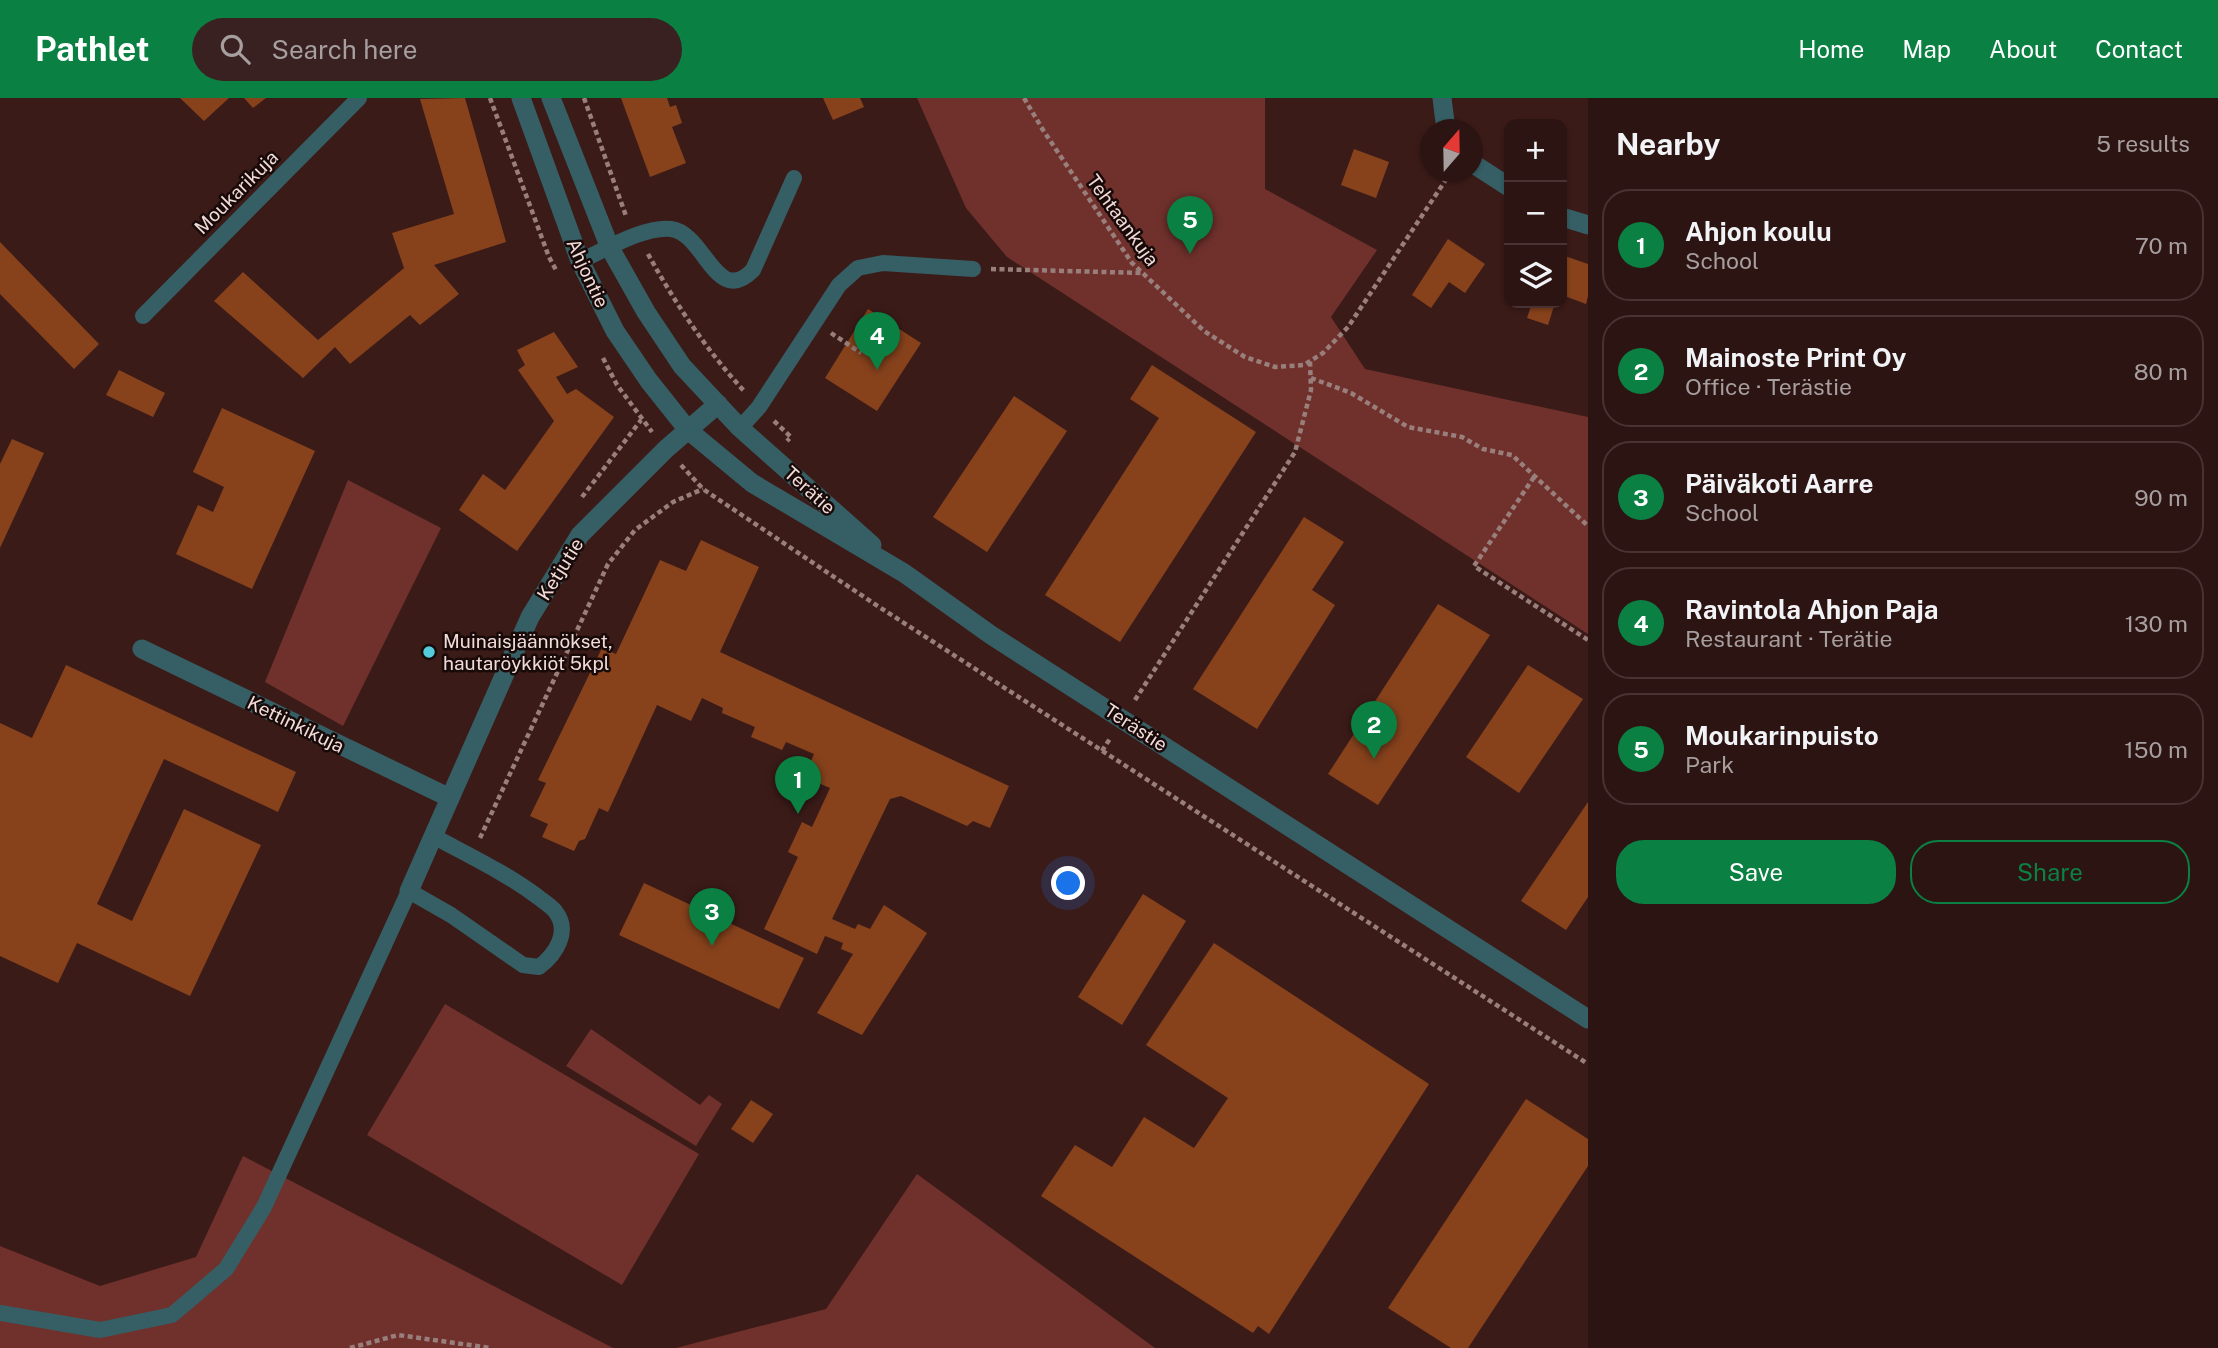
<!DOCTYPE html>
<html lang="en">
<head>
<meta charset="utf-8">
<style>
  body { margin:0; font-family:"Public Sans",sans-serif; background:#382120; color:#f1f3f6 }
  .controls { position:absolute; right:21px; top:21px; display:grid; overflow:hidden; border-radius:14px; box-shadow:0 2px 5px #0004 }
  .controls button { width:63px; height:63px; display:grid; place-items:center; padding:0; border:0; border-bottom:2px solid #483332; background:#2c1412; color:#f1f3f6; font:35px sans-serif }
  .compass { position:absolute; left:1420px; top:21px; width:63px; height:63px; border-radius:50%; background:#2c1412; box-shadow:0 2px 5px #0004; rotate:20deg }
  .you { position:absolute; left:1069px; top:786px; width:24px; height:24px; margin:-18px; border:5px solid #fff; border-radius:50%; background:#1a73e8; box-shadow:0 0 0 10px #1a73e833 }
  .badge { display:grid; place-items:center; width:46px; height:46px; border-radius:50%; background:#0b8043; color:#fff; font-size:23px; font-weight:700 }
  .pin { position:absolute; translate:-50% -58px; filter:drop-shadow(0 2px 4px #0008) }
  .pin::after { content:''; position:absolute; top:37px; width:24px; height:21px; background:inherit; clip-path:polygon(0 0,100% 0,50% 100%) }
  .list { margin:0; padding:0; list-style:none }
  h2 { display:flex; justify-content:space-between; align-items:center; height:91px; margin:0; padding:0 28px; font-size:30px }
  h2 small { font-size:23px; font-weight:400; color:#a69e9f }
  .list li { display:grid; grid-template-columns:46px 1fr auto; gap:21px; align-items:center; box-sizing:border-box; height:112px; margin:0 14px 14px; padding:0 14px; border:2px solid #483332; border-radius:28px }
  .list b { display:block; font-size:26px; white-space:nowrap }
  .list p { margin:0; font-size:23px; white-space:nowrap; color:#a69e9f }
  .list em { font-size:23px; font-style:normal; color:#a69e9f }
  .actions { display:flex; gap:14px; padding:21px 28px }
  .actions a { flex:1; padding:16px 0; border:2px solid #0b8043; border-radius:28px; text-align:center; font-size:24px; color:#0b8043 }
  .actions .main { background:#0b8043; color:#fff }
  .icon { flex:none; width:38px; height:38px; fill:none; stroke:currentColor; stroke-width:2; stroke-linecap:round; stroke-linejoin:round }
  .map { position:relative; flex:none; width:1588px; height:1250px; overflow:hidden }
  header { display:flex; align-items:center; gap:42px; box-sizing:border-box; height:98px; padding:0 35px; background:#0b8043; color:#fff }
  header strong { font-size:33px }
  nav { display:flex; gap:38px; margin-inline-start:auto; font-size:24px }
  .search { width:490px; height:63px; background:#382120; display:flex; align-items:center; gap:18px; box-sizing:border-box; padding:0 24px; border-radius:38px; color:#a69e9f; font-size:26px }
  main { display:flex }
  aside { flex:1; background:#2c1412 }
  .map>svg:first-child { display:block }
</style>
</head>
<body>
<header>
<strong>Pathlet</strong>
<div class="search"><svg class="icon" aria-label="search" viewBox="0 0 24 24"><circle cx="10" cy="10" r="6"/><path d="M15 15l6 6"/></svg>Search here</div>
<nav><a>Home</a><a>Map</a><a>About</a><a>Contact</a></nav>
</header>
<main>
<div class="map">
<svg width="1588" height="1250" viewBox="0 0 1588 1250">
  <rect width="100%" height="100%" fill="#3b1b18"/>
  <!-- green -->
  <g fill="#70312c">
    <polygon points="917,0 1265,0 1265,91 1377,152 1331,219 1365,271 1588,319 1588,536 1007,159 966,110"/>
    <polygon points="348,382 441,430 343,628 265,584"/>
    <polygon points="445,906 699,1056 622,1187 367,1037"/>
    <polygon points="591,931 700,1007 709,997 722,1006 696,1048 566,968"/>
    <polygon points="243,1058 613,1250 0,1250 0,1148 100,1188 196,1159"/>
    <polygon points="917,1076 1155,1250 676,1250 826,1211"/>
  </g>
  <!-- building -->
  <g fill="#87421c">
    <polygon points="180,0 229,0 204,23"/>
    <polygon points="244,0 266,0 253,10"/>
    <polygon points="465,0 506,144 434,167 459,196 420,227 410,217 350,266 335,249 303,280 214,203 243,174 318,242 404,170 392,135 454,116 420,1"/>
    <polygon points="621,0 667,0 670,9 676,7 682,25 672,29 686,65 650,79"/>
    <polygon points="823,0 860,0 864,9 833,22"/>
    <polygon points="1354,51 1389,64 1376,100 1341,87"/>
    <polygon points="1448,141 1485,166 1465,195 1449,184 1431,210 1412,197"/>
    <polygon points="0,144 99,246 74,271 0,196"/>
    <polygon points="1562,157 1588,166 1588,198 1586,206 1562,197"/>
    <polygon points="1532,205 1555,205 1548,227 1527,220"/>
    <polygon points="868,211 921,245 877,313 825,280"/>
    <polygon points="554,234 578,269 556,279 567,296 576,291 614,319 517,453 459,412 483,376 505,392 554,323 518,272 525,267 517,252"/>
    <polygon points="1152,267 1256,334 1120,544 1045,497 1159,320 1130,301"/>
    <polygon points="119,272 165,295 153,319 106,297"/>
    <polygon points="1014,298 1067,333 987,454 933,419"/>
    <polygon points="222,310 315,353 252,491 176,456 198,407 213,414 224,389 193,374"/>
    <polygon points="12,341 44,355 0,450 0,366"/>
    <polygon points="1304,419 1344,444 1312,492 1335,507 1257,631 1193,591"/>
    <polygon points="701,442 759,469 720,554 1009,688 990,730 973,723 967,728 901,698 890,701 832,821 855,831 858,826 870,831 884,807 927,835 862,937 817,915 853,856 841,851 843,845 825,838 817,856 764,831 798,759 788,754 802,724 812,729 830,690 804,679 814,656 786,644 782,652 751,639 755,629 722,615 723,610 702,600 691,623 657,607 608,714 599,710 585,741 579,743 574,753 542,739 548,726 530,718 546,685 538,682 602,550 616,556 660,462 686,473"/>
    <polygon points="1438,506 1490,537 1378,707 1328,676"/>
    <polygon points="66,567 296,674 278,714 164,661 97,806 132,823 184,711 261,747 190,898 77,845 58,885 0,858 0,625 32,640"/>
    <polygon points="1528,567 1583,601 1519,695 1466,659"/>
    <polygon points="1588,704 1588,799 1566,832 1521,803"/>
    <polygon points="644,785 804,860 779,911 619,837"/>
    <polygon points="1143,796 1186,823 1122,927 1078,899"/>
    <polygon points="1214,845 1429,986 1269,1236 1258,1228 1253,1235 1041,1098 1075,1047 1112,1069 1144,1019 1194,1050 1228,1000 1146,947"/>
    <polygon points="1526,1001 1588,1041 1588,1068 1468,1250 1451,1250 1388,1210"/>
    <polygon points="751,1002 773,1016 753,1045 731,1031"/>
  </g>
  <g fill="none" stroke-linecap="round" stroke-linejoin="round">
    <!-- path -->
    <g stroke="#997f7c" stroke-width="4.5" stroke-dasharray="5 3.5" stroke-linecap="butt">
      <polyline points="490,0 549,159 556,172"/>
      <polyline points="584,0 626,118"/>
      <polyline points="1024,0 1043,32 1132,165 1204,233 1245,259 1275,269 1304,267 1323,255 1348,229 1451,74"/>
      <path d="M648,156C675,205 707,253 745,294"/>
      <polyline points="991,171 1143,175"/>
      <polyline points="831,235 861,255"/>
      <polyline points="603,260 617,287 652,334"/>
      <polyline points="1311,280 1351,295 1408,329 1462,339 1483,351 1512,357 1588,428"/>
      <polyline points="774,323 791,339 787,343"/>
      <polyline points="681,367 703,391 873,505 1588,966"/>
      <polyline points="1534,379 1474,468 1588,542"/>
      <polyline points="582,399 641,322"/>
      <polyline points="1135,602 1295,354 1311,292 1310,263"/>
      <polyline points="1102,653 1111,639"/>
      <polyline points="480,740 608,466 635,432 673,404 703,391"/>
      <polyline points="350,1250 398,1237 491,1250"/>
    </g>
    <!-- service -->
    <g stroke="#355f65" stroke-width="16">
      <path d="M580,163C605,152 644,128 671,131C705,135 716,210 753,172L794,80"/>
      <polyline points="143,218 359,0"/>
      <polyline points="740,330 759,309 839,187 858,170 883,165 973,171"/>
      <path d="M0,1215L100,1232L172,1217L226,1171L264,1109L409,793L451,817L523,867L539,869C556,856 571,833 555,813C551,808 543,803 538,799C506,775 468,757 433,738"/>
    </g>
    <!-- minor -->
    <g stroke="#355f65" stroke-width="19">
      <polyline points="1442,0 1446,32"/>
      <polyline points="1472,65 1509,89"/>
      <polyline points="1562,119 1588,127"/>
      <polyline points="142,551 450,700"/>
      <polyline points="409,793 530,519 580,437 666,351 718,306"/>
    </g>
    <!-- tertiary -->
    <g stroke="#355f65" stroke-width="19">
      <polyline points="521,0 580,163 615,233 649,283 688,332 752,385 904,475 991,537 1588,921"/>
      <polyline points="551,0 610,150 646,214 682,268 740,330 872,447"/>
    </g>
  </g>
  <!-- markers -->
  <circle fill="#53cbda" stroke="#180a09" stroke-width="2.5" cx="429" cy="554" r="7"/>
  <g text-anchor="middle" dominant-baseline="central" stroke-width="5" stroke-linejoin="round" paint-order="stroke">
    <!-- street labels -->
    <g font-size="19" fill="#f1dbd8" stroke="#180a09">
      <text transform="translate(236 94) rotate(-45)">Moukarikuja</text>
      <text transform="translate(1123 122) rotate(54)">Tehtaankuja</text>
      <text transform="translate(588 175) rotate(65)">Ahjontie</text>
      <text transform="translate(810 392) rotate(42)">Terätie</text>
      <text transform="translate(560 471) rotate(-58)">Ketjutie</text>
      <text transform="translate(296 626) rotate(26)">Kettinkikuja</text>
      <text transform="translate(1136 629) rotate(33)">Terästie</text>
    </g>
    <!-- poi labels -->
    <g font-size="19" fill="#f1dbd8" stroke="#180a09" text-anchor="start">
      <text x="443" y="543">Muinaisjäännökset,<tspan x="443" dy="22">hautaröykkiöt 5kpl</tspan></text>
    </g>
  </g>
</svg>
<div class="controls">
<button>+</button>
<button>−</button>
<button><svg class="icon" aria-label="layers" viewBox="0 0 24 24"><path d="M12 4l9 5-9 5-9-5zM3 14l9 5 9-5"/></svg></button>
</div>
<svg class="compass" viewBox="-18 -18 36 36"><path d="M0-13l5 13h-10z" fill="#e53935"/><path d="M0 13l5-13h-10z" fill="#a69e9f"/></svg>
<div class="you"></div>
<div class="pin badge" style="left:798px;top:716px">1</div>
<div class="pin badge" style="left:1374px;top:661px">2</div>
<div class="pin badge" style="left:712px;top:848px">3</div>
<div class="pin badge" style="left:877px;top:272px">4</div>
<div class="pin badge" style="left:1190px;top:156px">5</div>
</div>
<aside>
<h2>Nearby<small>5 results</small></h2>
<ul class="list">
<li><span class="badge">1</span><div><b>Ahjon koulu</b><p>School</p></div><em>70 m</em></li>
<li><span class="badge">2</span><div><b>Mainoste Print Oy</b><p>Office · Terästie</p></div><em>80 m</em></li>
<li><span class="badge">3</span><div><b>Päiväkoti Aarre</b><p>School</p></div><em>90 m</em></li>
<li><span class="badge">4</span><div><b>Ravintola Ahjon Paja</b><p>Restaurant · Terätie</p></div><em>130 m</em></li>
<li><span class="badge">5</span><div><b>Moukarinpuisto</b><p>Park</p></div><em>150 m</em></li>
</ul>
<div class="actions"><a class="main">Save</a><a>Share</a></div>
</aside>
</main>
</body>
</html>
